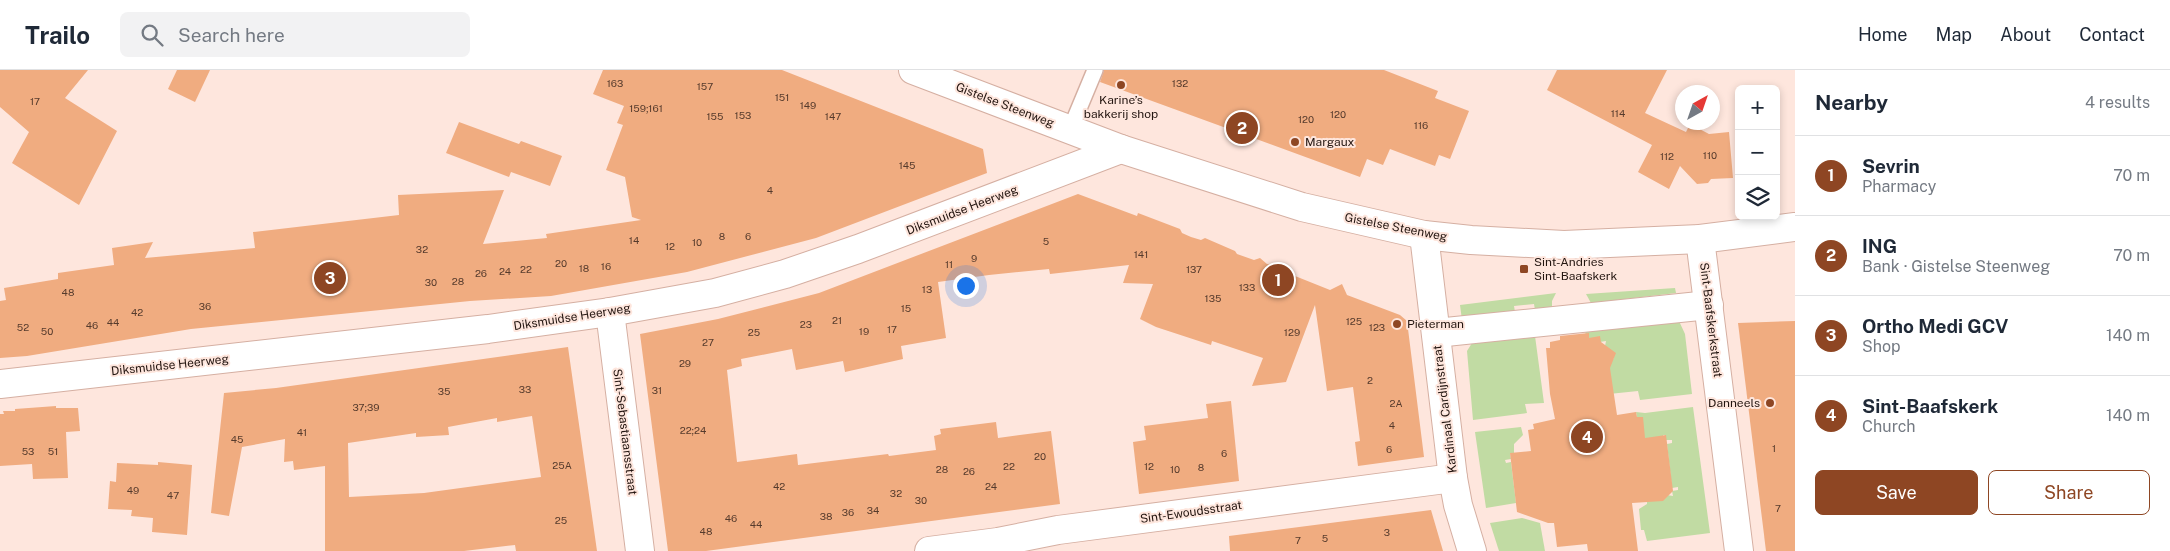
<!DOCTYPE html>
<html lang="en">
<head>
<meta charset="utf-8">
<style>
  body { margin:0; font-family:"Public Sans",sans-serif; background:#f2f2f3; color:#1f2937 }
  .controls { position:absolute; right:15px; top:15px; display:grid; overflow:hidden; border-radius:8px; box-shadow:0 2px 8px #0003 }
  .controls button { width:45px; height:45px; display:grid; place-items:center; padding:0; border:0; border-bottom:1px solid #e0e1e3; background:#fff; color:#1f2937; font:25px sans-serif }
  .compass { position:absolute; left:1675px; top:15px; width:45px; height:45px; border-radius:50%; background:#fff; box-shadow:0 2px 8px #0003; rotate:40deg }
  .you { position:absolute; left:965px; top:215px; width:18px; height:18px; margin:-12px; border:4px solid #fff; border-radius:50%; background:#1a73e8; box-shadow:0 0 0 8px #1a73e833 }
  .badge { display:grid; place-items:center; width:32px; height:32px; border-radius:50%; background:#8e4623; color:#fff; font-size:16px; font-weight:700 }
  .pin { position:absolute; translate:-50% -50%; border:2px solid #fff; box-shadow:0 1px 5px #0006 }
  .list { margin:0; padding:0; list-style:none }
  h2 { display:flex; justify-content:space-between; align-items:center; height:65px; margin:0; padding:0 20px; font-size:21px }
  h2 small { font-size:16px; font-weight:400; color:#747a83 }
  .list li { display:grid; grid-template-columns:32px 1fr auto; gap:15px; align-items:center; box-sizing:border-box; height:80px; padding:0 20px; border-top:1px solid #e0e1e3 }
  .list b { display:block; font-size:19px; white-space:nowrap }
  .list p { margin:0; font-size:16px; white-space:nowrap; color:#747a83 }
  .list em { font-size:16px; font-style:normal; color:#747a83 }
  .actions { display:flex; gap:10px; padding:15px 20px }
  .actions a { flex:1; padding:11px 0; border:1px solid #8e4623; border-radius:8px; text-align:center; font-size:18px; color:#8e4623 }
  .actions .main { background:#8e4623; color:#fff }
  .icon { flex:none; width:28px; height:28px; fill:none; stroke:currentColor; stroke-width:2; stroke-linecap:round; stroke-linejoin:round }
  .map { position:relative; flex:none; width:1795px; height:481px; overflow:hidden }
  header { display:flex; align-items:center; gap:30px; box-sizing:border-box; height:70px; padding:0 25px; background:#fff; border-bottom:1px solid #e0e1e3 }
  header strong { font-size:24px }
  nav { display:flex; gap:28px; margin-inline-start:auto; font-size:18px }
  .search { width:350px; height:45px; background:#f2f2f3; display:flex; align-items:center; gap:12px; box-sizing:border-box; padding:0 18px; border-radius:8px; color:#747a83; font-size:19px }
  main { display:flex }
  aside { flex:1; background:#fff }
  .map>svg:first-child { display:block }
</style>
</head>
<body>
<header>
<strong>Trailo</strong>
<div class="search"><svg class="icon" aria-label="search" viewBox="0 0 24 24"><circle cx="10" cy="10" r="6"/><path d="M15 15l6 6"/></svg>Search here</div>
<nav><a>Home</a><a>Map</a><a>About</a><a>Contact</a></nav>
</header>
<main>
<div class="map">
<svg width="1795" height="481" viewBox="0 0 1795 481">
  <rect width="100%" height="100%" fill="#fee6dd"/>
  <!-- green -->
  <g fill="#c1dba3">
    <polygon points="1675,218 1676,223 1591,233 1586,224"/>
    <polygon points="1556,223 1552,231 1552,238 1535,240 1534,234 1514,236 1515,242 1462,250 1460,235"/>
    <polygon points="1679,251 1685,264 1692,324 1640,330 1638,321 1609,324 1610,294 1614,288 1613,282 1605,276 1606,271 1587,274 1585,260"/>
    <polygon points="1535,266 1544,333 1525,334 1527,343 1473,350 1467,281 1472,273"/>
    <path d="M1693,337L1710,463L1647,471L1644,460H1641L1639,439L1647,434V428C1656,432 1659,432 1667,425L1673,426L1672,421L1678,420V417L1672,418L1667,374L1672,373V370H1666L1665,365H1663V371L1640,373L1643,347H1637L1636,342L1645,343Z"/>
    <polygon points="1521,357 1523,365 1514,374 1514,383 1510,383 1511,389 1505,390 1506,393 1511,392 1516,433 1486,438 1475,362"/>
    <polygon points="1522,448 1540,453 1545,481 1499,481 1490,453"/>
  </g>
  <!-- building -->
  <g fill="#f0ac80" fill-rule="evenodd">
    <polygon points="0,0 88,0 65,28 117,61 79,135 12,93 29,62 0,37"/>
    <polygon points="177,0 210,0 195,32 168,19"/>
    <polygon points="603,0 782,0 983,79 987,103 816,168 687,202 551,226 470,231 191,259 27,286 0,288 0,231 6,230 4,218 58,209 58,203 114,195 112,178 153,172 145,188 255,178 253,162 399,145 398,125 504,120 483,174 547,168 546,164 641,150 632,147 625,107 606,100 623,55 617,53 624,36 593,24"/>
    <polygon points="1104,0 1384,0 1438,21 1435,28 1469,41 1450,89 1439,85 1435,96 1390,79 1383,95 1367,89 1360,107 1100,12"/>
    <polygon points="1557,0 1667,0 1645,43 1686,62 1690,54 1709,64 1729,62 1733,108 1711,109 1708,113 1697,114 1680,96 1669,119 1638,102 1652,75 1547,20"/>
    <polygon points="459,52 519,74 521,71 562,86 550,116 511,102 509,107 446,83"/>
    <polygon points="1078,124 1137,146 1138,143 1180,159 1182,163 1191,167 1201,170 1205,168 1235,181 1237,184 1254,190 1260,188 1267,194 1275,195 1275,198 1330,220 1342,214 1347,225 1400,245 1407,251 1424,387 1358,396 1355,372 1360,371 1353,317 1327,321 1315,235 1286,312 1252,316 1263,288 1212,271 1211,275 1156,257 1140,249 1153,214 1123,213 1129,195 1050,204 1049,199 989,205 938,212 946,268 901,276 903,289 845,302 843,291 796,300 792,279 741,289 742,296 727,300 737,392 797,384 798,395 888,384 889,386 936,380 934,366 941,364 940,359 996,352 998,368 1051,361 1060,434 706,481 668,481 640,264 718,249 819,223"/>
    <polygon points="1795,251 1795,481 1766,481 1738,253"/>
    <polygon points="1589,263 1589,268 1600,266 1601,272 1616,283 1610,298 1617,345 1636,342 1637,347 1643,347 1645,368 1666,365 1673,421 1663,431 1632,433 1638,481 1588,481 1587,474 1557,477 1554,453 1548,453 1517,442 1510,383 1531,381 1528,360 1534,359 1533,354 1555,349 1550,324 1546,278 1550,278 1550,272 1560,270 1560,266"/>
    <path d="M568,277L597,481H516L515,475L464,481H325V396L294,400L293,391L284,392L285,369L242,377L229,446L211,443L224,323L276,318ZM532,346L541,407L424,423L349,427L348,373L416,363V367L449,365L448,357L497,348V352Z"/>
    <polygon points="1231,331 1239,411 1139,424 1133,372 1146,370 1144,356 1208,348 1206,334"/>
    <polygon points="56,336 56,338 78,338 80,361 66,362 68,408 33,409 32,394 0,396 0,344 4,344 3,341 15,341 15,339"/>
    <polygon points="158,392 192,395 187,465 152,462 153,448 131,446 132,440 108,439 110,411 116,412 117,393 158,395"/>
    <polygon points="1431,440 1443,481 1230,481 1229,466"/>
  </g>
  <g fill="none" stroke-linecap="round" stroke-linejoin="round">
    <!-- lane casing -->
    <g stroke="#d5afa2" stroke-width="18">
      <polyline id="lane" points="1070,60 1095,0"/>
    </g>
    <!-- street casing -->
    <g stroke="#d5afa2" stroke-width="30">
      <g id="street">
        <polyline points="1424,165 1453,408 1458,435 1472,481"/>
        <polyline points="1700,169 1739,481"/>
        <polyline points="610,242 640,481"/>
        <polyline points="1436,263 1709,235"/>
        <polyline points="0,314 488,259 610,242 715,223 785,204 858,179 1121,79"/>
        <polyline points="929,481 998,472 1058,460 1453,408"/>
      </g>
    </g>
    <!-- secondary casing -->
    <g stroke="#d5afa2" stroke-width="30">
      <polyline id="secondary" points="913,0 1121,79 1302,137 1424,165 1471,170 1564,175 1700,169 1795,157"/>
    </g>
    <!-- lane -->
    <use href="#lane" stroke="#fff" stroke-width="15"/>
    <!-- street -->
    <use href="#street" stroke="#fff" stroke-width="28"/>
    <!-- secondary -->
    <use href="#secondary" stroke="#fff" stroke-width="28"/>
  </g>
  <!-- markers -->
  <g fill="#8e4623" stroke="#fee6dd" stroke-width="2">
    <circle cx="1121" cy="15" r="5"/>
    <circle cx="1295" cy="72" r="5"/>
    <rect x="1519" y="194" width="10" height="10" rx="2.5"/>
    <circle cx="1397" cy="254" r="5"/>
    <circle cx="1770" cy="333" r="5"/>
  </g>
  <g text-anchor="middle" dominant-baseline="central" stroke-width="4" stroke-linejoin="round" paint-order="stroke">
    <!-- number labels -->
    <g font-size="10" fill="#563b2c">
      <text x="615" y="13">163</text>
      <text x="1180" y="13">132</text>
      <text x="705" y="16">157</text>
      <text x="782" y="27">151</text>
      <text x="35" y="31">17</text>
      <text x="808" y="35">149</text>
      <text x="646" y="38">159;161</text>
      <text x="1618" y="43">114</text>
      <text x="1338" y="44">120</text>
      <text x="743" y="45">153</text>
      <text x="715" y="46">155</text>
      <text x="833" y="46">147</text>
      <text x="1306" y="49">120</text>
      <text x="1421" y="55">116</text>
      <text x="1710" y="85">110</text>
      <text x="1667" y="86">112</text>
      <text x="907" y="95">145</text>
      <text x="770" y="120">4</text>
      <text x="722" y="166">8</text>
      <text x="748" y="166">6</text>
      <text x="634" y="170">14</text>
      <text x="1046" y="171">5</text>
      <text x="697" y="172">10</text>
      <text x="670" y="176">12</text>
      <text x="422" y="179">32</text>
      <text x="1141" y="184">141</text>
      <text x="974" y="188">9</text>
      <text x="561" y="193">20</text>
      <text x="949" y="194">11</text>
      <text x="606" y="196">16</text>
      <text x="584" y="198">18</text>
      <text x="526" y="199">22</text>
      <text x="1194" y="199">137</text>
      <text x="505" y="201">24</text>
      <text x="481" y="203">26</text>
      <text x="458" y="211">28</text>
      <text x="431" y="212">30</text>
      <text x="1247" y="217">133</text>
      <text x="927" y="219">13</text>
      <text x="68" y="222">48</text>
      <text x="1213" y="228">135</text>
      <text x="205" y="236">36</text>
      <text x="906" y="238">15</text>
      <text x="137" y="242">42</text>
      <text x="837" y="250">21</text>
      <text x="1354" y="251">125</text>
      <text x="113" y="252">44</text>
      <text x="806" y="254">23</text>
      <text x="92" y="255">46</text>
      <text x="23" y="257">52</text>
      <text x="1377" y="257">123</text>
      <text x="892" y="259">17</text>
      <text x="47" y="261">50</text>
      <text x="864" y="261">19</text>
      <text x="754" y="262">25</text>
      <text x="1292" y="262">129</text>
      <text x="708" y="272">27</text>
      <text x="685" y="293">29</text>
      <text x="1370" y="310">2</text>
      <text x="525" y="319">33</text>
      <text x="657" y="320">31</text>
      <text x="444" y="321">35</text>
      <text x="1396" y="333">2A</text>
      <text x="366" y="337">37;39</text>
      <text x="1392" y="355">4</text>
      <text x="693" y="360">22;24</text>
      <text x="302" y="362">41</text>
      <text x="237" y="369">45</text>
      <text x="1774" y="378">1</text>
      <text x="1389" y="379">6</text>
      <text x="28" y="381">53</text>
      <text x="53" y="381">51</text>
      <text x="1224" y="383">6</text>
      <text x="1040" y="386">20</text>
      <text x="562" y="395">25A</text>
      <text x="1009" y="396">22</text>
      <text x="1149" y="396">12</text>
      <text x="1201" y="397">8</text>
      <text x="942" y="399">28</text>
      <text x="1175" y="399">10</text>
      <text x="969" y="401">26</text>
      <text x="779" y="416">42</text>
      <text x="991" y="416">24</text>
      <text x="133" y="420">49</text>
      <text x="896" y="423">32</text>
      <text x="173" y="425">47</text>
      <text x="921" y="430">30</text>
      <text x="1778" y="438">7</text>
      <text x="873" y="440">34</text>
      <text x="848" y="442">36</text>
      <text x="826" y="446">38</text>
      <text x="731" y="448">46</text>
      <text x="561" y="450">25</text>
      <text x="756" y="454">44</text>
      <text x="706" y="461">48</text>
      <text x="1387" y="462">3</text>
      <text x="1325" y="468">5</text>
      <text x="1298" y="470">7</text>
    </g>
    <!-- poi labels -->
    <g font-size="12" fill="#231510" stroke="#fee6dd" text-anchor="start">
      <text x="1121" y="30" text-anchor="middle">Karine’s<tspan x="1121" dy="14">bakkerij shop</tspan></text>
      <text x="1305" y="72">Margaux</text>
      <text x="1534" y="192">Sint-Andries<tspan x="1534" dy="14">Sint-Baafskerk</tspan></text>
      <text x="1407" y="254">Pieterman</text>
      <text x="1760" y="333" text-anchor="end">Danneels</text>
    </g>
    <!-- street labels -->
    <g font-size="12" fill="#231510" stroke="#fee6dd">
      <text transform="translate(1005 35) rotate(21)">Gistelse Steenweg</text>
      <text transform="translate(962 140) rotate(-21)">Diksmuidse Heerweg</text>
      <text transform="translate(1396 157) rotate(11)">Gistelse Steenweg</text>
      <text transform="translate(572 247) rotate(-9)">Diksmuidse Heerweg</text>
      <text transform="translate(1711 250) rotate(83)">Sint-Baafskerkstraat</text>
      <text transform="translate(170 295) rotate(-6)">Diksmuidse Heerweg</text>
      <text transform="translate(1445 339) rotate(-97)">Kardinaal Cardijnstraat</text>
      <text transform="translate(625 362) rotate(83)">Sint-Sebastiaansstraat</text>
      <text transform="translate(1191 442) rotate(-8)">Sint-Ewoudsstraat</text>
    </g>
  </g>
</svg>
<div class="controls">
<button>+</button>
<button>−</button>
<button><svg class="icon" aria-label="layers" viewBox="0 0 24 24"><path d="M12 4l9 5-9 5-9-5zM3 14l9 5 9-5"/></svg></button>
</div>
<svg class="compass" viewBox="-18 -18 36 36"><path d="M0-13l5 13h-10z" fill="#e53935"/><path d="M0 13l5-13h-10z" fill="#747a83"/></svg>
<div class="you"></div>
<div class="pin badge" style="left:1278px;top:210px">1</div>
<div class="pin badge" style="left:1242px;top:58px">2</div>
<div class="pin badge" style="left:330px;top:208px">3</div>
<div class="pin badge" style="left:1587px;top:367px">4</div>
</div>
<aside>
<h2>Nearby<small>4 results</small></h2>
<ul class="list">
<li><span class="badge">1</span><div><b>Sevrin</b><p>Pharmacy</p></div><em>70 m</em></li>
<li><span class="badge">2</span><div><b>ING</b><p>Bank · Gistelse Steenweg</p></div><em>70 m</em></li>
<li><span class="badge">3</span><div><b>Ortho Medi GCV</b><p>Shop</p></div><em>140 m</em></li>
<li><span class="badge">4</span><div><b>Sint-Baafskerk</b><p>Church</p></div><em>140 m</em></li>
</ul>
<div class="actions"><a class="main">Save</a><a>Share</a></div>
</aside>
</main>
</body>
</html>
